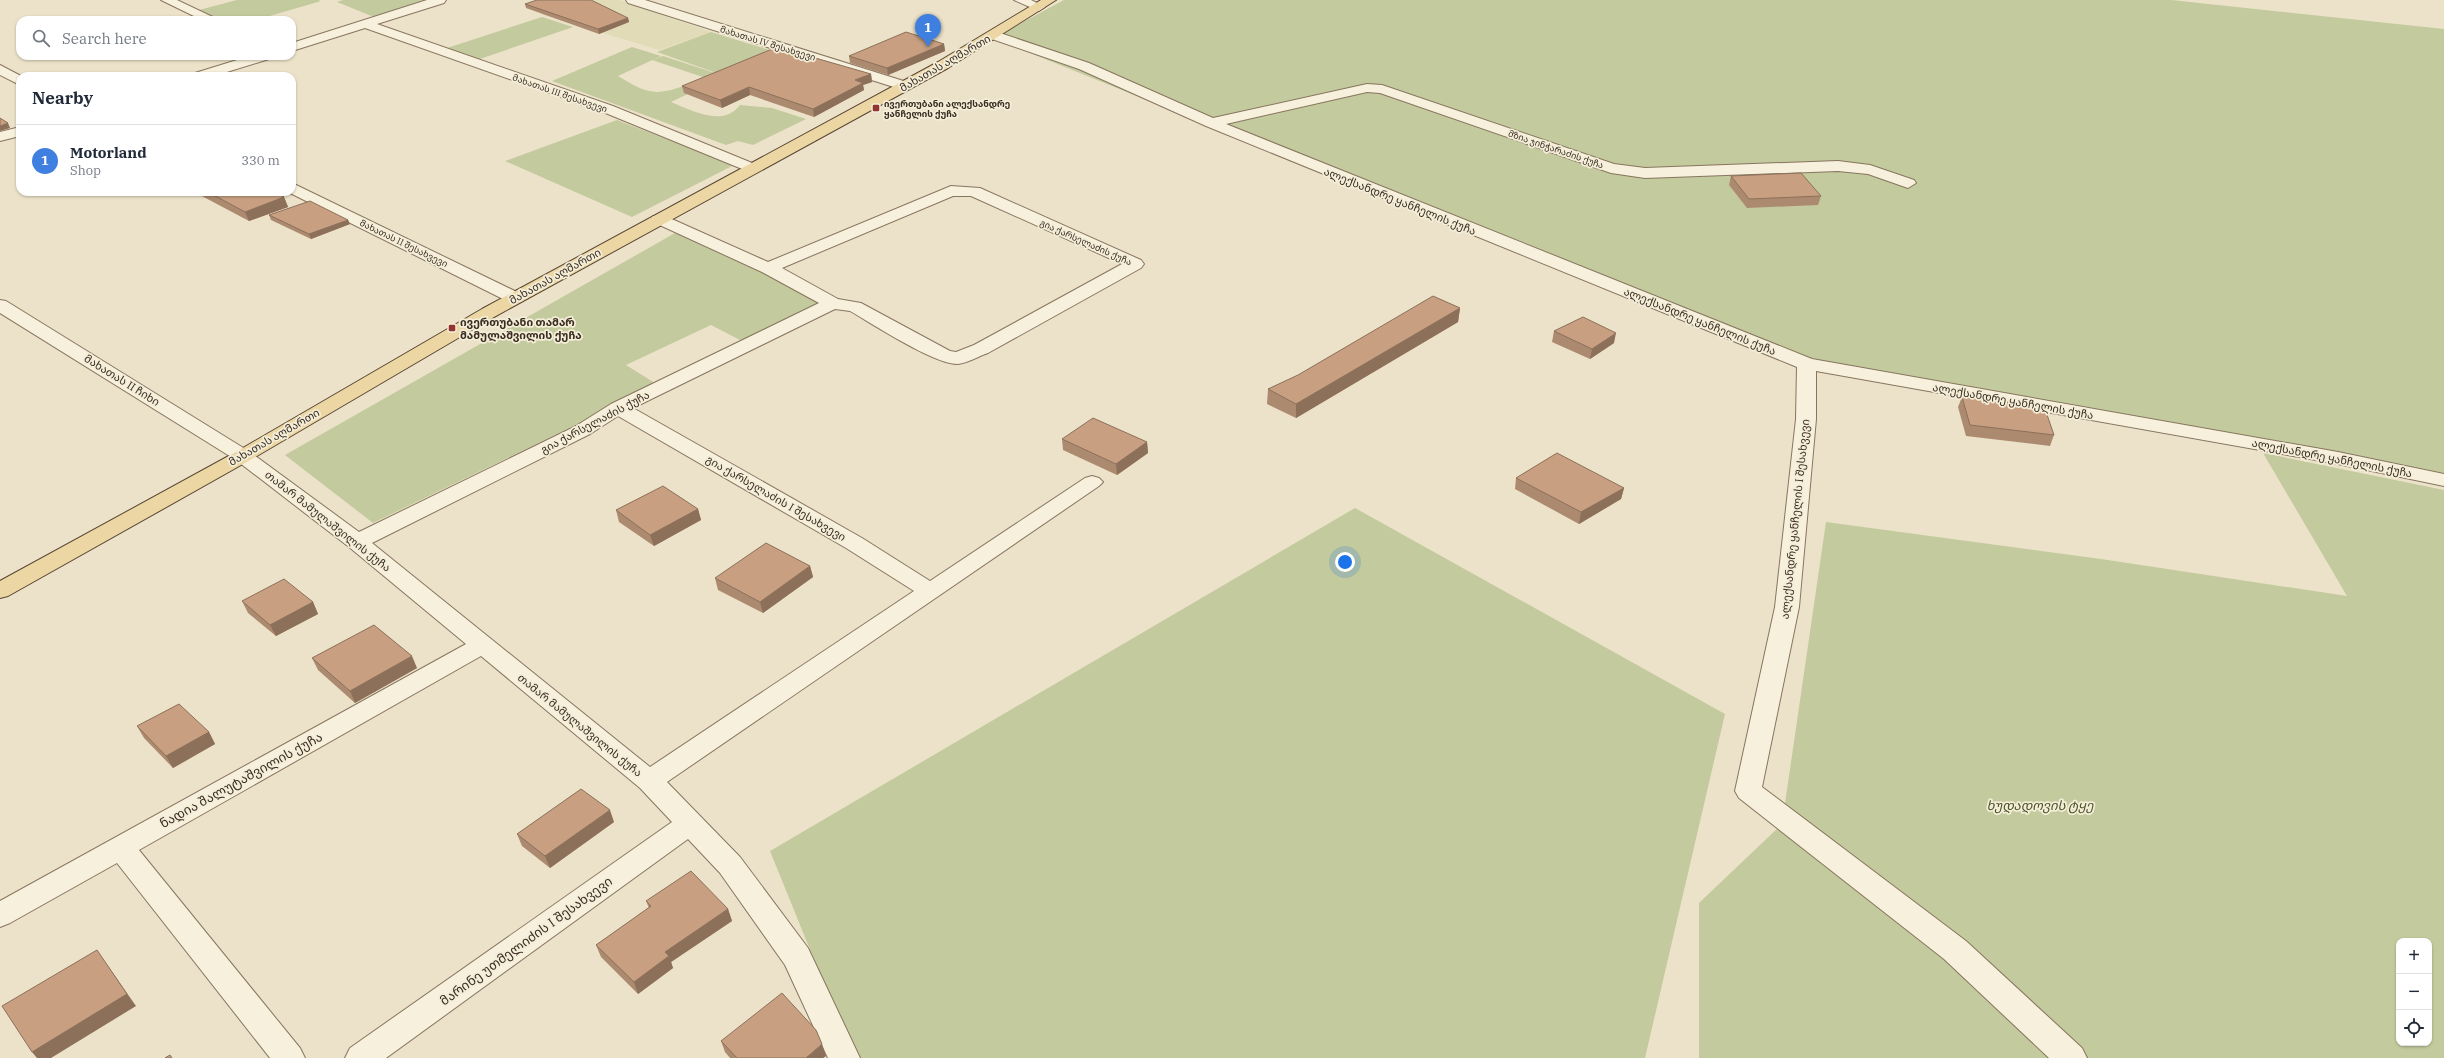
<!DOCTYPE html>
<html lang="en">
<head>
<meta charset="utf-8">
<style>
  body { margin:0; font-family:"IBM Plex Serif","Noto Sans Georgian",serif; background:#f2f2f3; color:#1f2937 }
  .controls { position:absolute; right:12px; bottom:12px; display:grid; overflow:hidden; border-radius:8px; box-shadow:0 1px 3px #0004 }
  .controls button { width:36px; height:36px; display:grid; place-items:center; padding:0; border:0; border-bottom:1px solid #e0e1e3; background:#fff; color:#1f2937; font:20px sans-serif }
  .you { position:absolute; left:1345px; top:562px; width:14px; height:14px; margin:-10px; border:3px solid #fff; border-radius:50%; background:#1a73e8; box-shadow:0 0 0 6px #1a73e833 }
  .badge { display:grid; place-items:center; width:26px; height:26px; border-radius:50%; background:#7c3aed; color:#fff; font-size:13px; font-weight:700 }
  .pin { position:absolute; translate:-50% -33px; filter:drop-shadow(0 1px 2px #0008) }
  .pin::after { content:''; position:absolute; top:21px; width:14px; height:12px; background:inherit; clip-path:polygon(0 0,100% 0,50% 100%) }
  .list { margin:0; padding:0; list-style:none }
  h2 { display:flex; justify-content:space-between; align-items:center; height:52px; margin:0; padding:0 16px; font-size:17px }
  h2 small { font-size:13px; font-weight:400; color:#747a83 }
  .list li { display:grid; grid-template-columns:26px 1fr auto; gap:12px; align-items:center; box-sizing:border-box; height:72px; padding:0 16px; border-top:1px solid #e0e1e3 }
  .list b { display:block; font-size:15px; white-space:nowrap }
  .list p { margin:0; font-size:13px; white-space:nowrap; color:#747a83 }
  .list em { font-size:13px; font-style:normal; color:#747a83 }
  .icon { flex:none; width:22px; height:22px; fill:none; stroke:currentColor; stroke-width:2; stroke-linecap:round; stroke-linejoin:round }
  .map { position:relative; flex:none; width:2444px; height:1058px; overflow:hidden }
  .search { position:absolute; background:#fff; box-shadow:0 1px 3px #0004; left:16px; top:16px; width:280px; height:44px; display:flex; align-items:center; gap:10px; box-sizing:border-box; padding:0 14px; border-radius:12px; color:#747a83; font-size:15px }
  .panel { position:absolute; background:#fff; box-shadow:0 1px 3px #0004; left:16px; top:72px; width:280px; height:124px; border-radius:12px }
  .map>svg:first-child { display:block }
</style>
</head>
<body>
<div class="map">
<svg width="2444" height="1058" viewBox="0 0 2444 1058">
  <rect width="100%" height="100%" fill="#ece2c9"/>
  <!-- farmland -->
  <polygon fill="#e1dbb7" points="580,0 619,0 711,32 659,50 540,14"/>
  <!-- green -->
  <g fill="#c3ca9d" fill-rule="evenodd">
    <polygon points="237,0 318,0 321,1 256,20 220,20 199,10"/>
    <polygon points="343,0 435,0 379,19 337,2"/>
    <polygon points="1064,0 2171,0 2444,29 2444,475 1782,357 993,38"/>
    <polygon points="542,17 573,27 474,61 441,50"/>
    <polygon points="711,32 779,53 725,76 657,52"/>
    <path d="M632,47L661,56L618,76C644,92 654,97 683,86L694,91L671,102C691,110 723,128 740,105L772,108L806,119L753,145L738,141L726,145L552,81Z"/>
    <polygon points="663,56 715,73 792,107 652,60"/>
    <polygon points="617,120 734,165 632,217 505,161"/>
    <polygon points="675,233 694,238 819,302 744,342 711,325 626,365 658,385 373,523 285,455"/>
    <path d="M2263,453L2444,490V1058H1699V903L1782,824L1826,522L2101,559L2347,596ZM2399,941H2429V1043H2399Z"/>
    <polygon points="1355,508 1725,714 1645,1058 854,1058 770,851"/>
  </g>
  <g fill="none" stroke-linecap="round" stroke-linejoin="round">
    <!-- minor casing -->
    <g stroke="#87755f" stroke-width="2">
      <g id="minor">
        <polygon points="161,0 177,0 219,20 202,20"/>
        <polygon points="427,0 446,0 444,3 377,24 613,106 757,165 760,168 752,173 747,171 603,112 365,28 292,51 292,43"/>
        <polygon points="626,0 645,0 910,83 912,86 910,89 900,89 628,3"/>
        <polygon points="1014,0 1031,0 1045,7 1039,11"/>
        <polygon points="994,31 1089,63 1213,118 1367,84 1382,85 1614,164 1645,168 1838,161 1870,165 1914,180 1916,183 1908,188 1868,174 1838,171 1645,178 1611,173 1380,93 1367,92 1226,124 1812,359 2338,452 2444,474 2444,486 2338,464 1816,371 1816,419 1799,607 1762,787 1966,941 2082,1048 2087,1058 2049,1058 1944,959 1739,798 1735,791 1775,607 1796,419 1797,367 1206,126 1079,69 989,38 988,35 989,32"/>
        <polygon points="250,56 271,56 269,59 214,76 193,76 195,73"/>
        <polygon points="0,65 21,76 20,85 0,75"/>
        <polygon points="20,127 20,136 0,141 0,132"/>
        <polygon points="292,183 521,294 524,298 521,302 509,302 288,192 292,192"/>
        <path d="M951,186L980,188L1141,260L1144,264L1141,268L988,353C979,356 968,363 958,364C935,365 873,324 850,311L835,309L633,408L862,538L930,581L1085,478L1092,476L1099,478L1103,482L1099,486L667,782L740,857L808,948L860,1058H828L785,965L720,873L688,839L386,1058H345L350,1048L672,822L640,788L481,656L139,850L300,1048L305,1058H270L117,863L10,923L0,927V901L466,644L349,547L236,460L0,313V300L6,301L250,452L359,532L576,426L611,404L819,303L762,272L653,222L651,219L653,216H665L768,262ZM953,196H971L1122,264L974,345L956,352L950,351L861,303L838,299L782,268ZM618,416L846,548L914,591L650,767L372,543L590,434Z"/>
      </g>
    </g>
    <!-- major casing -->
    <g stroke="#564432" stroke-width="2">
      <polygon id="major" points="1041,0 1056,0 948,68 494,317 250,460 8,596 0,598 0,581 236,452 482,309 938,62"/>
    </g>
    <!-- minor -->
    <use href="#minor" fill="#f7f0dc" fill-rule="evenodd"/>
    <!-- major -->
    <use href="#major" fill="#ecd7a4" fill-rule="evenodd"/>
  </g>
  <!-- wall -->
  <g fill="#ac8a6f">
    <polygon points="525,4 628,18 629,22 599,34 526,8"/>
    <polygon points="944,44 945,51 888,75 850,63 849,56"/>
    <polygon points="871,74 872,82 863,85 864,90 814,117 750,95 722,108 684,93 682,86"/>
    <polygon points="1731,176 1821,196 1818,205 1747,208 1729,185"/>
    <polygon points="197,192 274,192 284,197 288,207 249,221 198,194"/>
    <polygon points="269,215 348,220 350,224 311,239 271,220"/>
    <polygon points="1460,308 1458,322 1296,418 1267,404 1268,389"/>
    <polygon points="1554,331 1614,343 1590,359 1552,342"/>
    <polygon points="1962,397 2054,435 2050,446 1966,436 1958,407"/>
    <polygon points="1062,439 1147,442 1148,453 1117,475 1063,450"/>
    <polygon points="1516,478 1624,488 1621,499 1579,524 1515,489"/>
    <polygon points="698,509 701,520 654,546 619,522 616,510"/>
    <polygon points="810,566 813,577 763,613 718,590 715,578"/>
    <polygon points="242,601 313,602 318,614 276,636 248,613"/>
    <polygon points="312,658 417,668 355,703 318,670"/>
    <polygon points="137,726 209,732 215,744 173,768 144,738"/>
    <polygon points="614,822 550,868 522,846 517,834"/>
    <polygon points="646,901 728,909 732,921 671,962 673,968 638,994 601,957 596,945 649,908"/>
    <polygon points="721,1041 826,1056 823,1058 730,1058 725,1052"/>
  </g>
  <!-- shaded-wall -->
  <g fill="#8c705a">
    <polygon points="628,18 629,22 599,34 598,29"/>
    <polygon points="944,44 945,51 888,75 887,68"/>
    <polygon points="871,74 872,82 863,85 864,90 814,117 813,109 855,80"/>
    <polygon points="749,87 750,95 722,108 720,100"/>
    <polygon points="8,123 10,128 0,131 0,126"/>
    <polygon points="284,197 288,207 249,221 245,212"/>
    <polygon points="348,220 350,224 311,239 309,234"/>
    <polygon points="1460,308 1458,322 1296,418 1296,404"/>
    <polygon points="1616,333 1614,343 1590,359 1592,349"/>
    <polygon points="1147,442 1148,453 1117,475 1116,464"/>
    <polygon points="1624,488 1621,499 1579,524 1581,512"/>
    <polygon points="698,509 701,520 654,546 650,535"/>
    <polygon points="810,566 813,577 763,613 760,602"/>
    <polygon points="313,602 318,614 276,636 270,625"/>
    <polygon points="412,656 417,668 355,703 350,691"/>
    <polygon points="209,732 215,744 173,768 166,756"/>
    <polygon points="610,810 614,822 550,868 545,856"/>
    <polygon points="728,909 732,921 671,962 673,968 638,994 634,982 665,952"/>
    <polygon points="105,962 136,1006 51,1058 37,1058 32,1052"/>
    <polygon points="822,1044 826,1056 823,1058 806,1058"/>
  </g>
  <!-- building -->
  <g fill="#c8a081" stroke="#8c705a">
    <polygon points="537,0 591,0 628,18 598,29 525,4"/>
    <polygon points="906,32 944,44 887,68 849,56"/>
    <polygon points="777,47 871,74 855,80 863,83 813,109 749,87 720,100 682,86"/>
    <polygon points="0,118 8,123 0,126"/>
    <polygon points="1801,173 1821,196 1749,199 1731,176"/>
    <polygon points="208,192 274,192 284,197 245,212"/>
    <polygon points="310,201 348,220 309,234 269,215"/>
    <polygon points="1433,296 1460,308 1296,404 1268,389 1298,375"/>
    <polygon points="1583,317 1616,333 1592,349 1554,331"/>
    <polygon points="1962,397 2044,406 2054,435 1970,425"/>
    <polygon points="1093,418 1147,442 1116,464 1062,439"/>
    <polygon points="1557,453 1624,488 1581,512 1516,478"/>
    <polygon points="663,486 698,509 650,535 616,510"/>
    <polygon points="766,543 810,566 760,602 715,578"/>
    <polygon points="284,579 313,602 270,625 242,601"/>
    <polygon points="374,625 412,656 350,691 312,658"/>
    <polygon points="179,704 209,732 166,756 137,726"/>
    <polygon points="581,789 610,810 545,856 517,834"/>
    <polygon points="691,871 728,909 665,952 669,956 634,982 596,945 651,906 646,901"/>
    <polygon points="97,950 127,994 32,1052 2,1006"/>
    <polygon points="782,993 816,1030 822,1044 806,1058 737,1058 721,1041"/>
    <polygon points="170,1055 172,1058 165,1058"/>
  </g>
  <!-- markers -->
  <g fill="#933432" stroke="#f4edd8" stroke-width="1.5">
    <rect x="872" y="104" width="8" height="8" rx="2"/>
    <rect x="448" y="324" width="8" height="8" rx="2"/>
  </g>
  <g text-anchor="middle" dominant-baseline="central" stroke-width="3.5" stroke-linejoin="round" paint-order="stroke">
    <!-- far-street labels -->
    <g font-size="9" fill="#392d21" stroke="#f4edd8">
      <text transform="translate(768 43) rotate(17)">მახათას IV შესახვევი</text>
      <text transform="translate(560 93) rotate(19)">მახათას III შესახვევი</text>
      <text transform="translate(1556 149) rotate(19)">მზია ჯინჭარაძის ქუჩა</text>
      <text transform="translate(1086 242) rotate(24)">გია ქარსელაძის ქუჩა</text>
      <text transform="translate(404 243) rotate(26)">მახათას II შესახვევი</text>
    </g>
    <!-- far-poi labels -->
    <g font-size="9" font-weight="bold" fill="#392d21" stroke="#f4edd8" text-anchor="start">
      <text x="884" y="103">ივერთუბანი ალექსანდრე<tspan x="884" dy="10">ყანჩელის ქუჩა</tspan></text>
    </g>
    <!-- street labels -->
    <g font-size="11" fill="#392d21" stroke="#f4edd8">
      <text transform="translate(945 63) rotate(-30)">მახათას აღმართი</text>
      <text transform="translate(1400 201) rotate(22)">ალექსანდრე ყანჩელის ქუჩა</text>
      <text transform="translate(555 276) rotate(-29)">მახათას აღმართი</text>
      <text transform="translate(1700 321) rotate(22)">ალექსანდრე ყანჩელის ქუჩა</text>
      <text transform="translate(122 380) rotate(32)">მახათას II ჩიხი</text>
      <text transform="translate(2013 401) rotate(10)">ალექსანდრე ყანჩელის ქუჩა</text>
      <text transform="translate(595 422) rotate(-28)">გია ქარსელაძის ქუჩა</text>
      <text transform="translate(274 437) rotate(-30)">მახათას აღმართი</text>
      <text transform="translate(2332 458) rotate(11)">ალექსანდრე ყანჩელის ქუჩა</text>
      <text transform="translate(776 498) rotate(30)">გია ქარსელაძის I შესახვევი</text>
      <text transform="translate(1795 519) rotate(-84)">ალექსანდრე ყანჩელის I შესახვევი</text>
      <text transform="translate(328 521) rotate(38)">თამარ მამულაშვილის ქუჩა</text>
      <text transform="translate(580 725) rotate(39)">თამარ მამულაშვილის ქუჩა</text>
    </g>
    <!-- poi labels -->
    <g font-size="11" font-weight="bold" fill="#392d21" stroke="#f4edd8" text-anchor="start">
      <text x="460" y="322">ივერთუბანი თამარ<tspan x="460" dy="13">მამულაშვილის ქუჩა</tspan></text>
    </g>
    <!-- near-street labels -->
    <g font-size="13" fill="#392d21" stroke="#f4edd8">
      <text transform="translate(241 780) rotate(-29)">ნადია შალუტაშვილის ქუჩა</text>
      <text transform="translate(526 941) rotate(-36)">მარინე უთმელიძის I შესახვევი</text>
    </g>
    <!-- near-park labels -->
    <g font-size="13" font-style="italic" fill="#485429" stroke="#f4edd8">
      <text x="2040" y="805">ხუდადოვის ტყე</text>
    </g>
  </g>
</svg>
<div class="controls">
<button>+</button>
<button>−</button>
<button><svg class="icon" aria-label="locate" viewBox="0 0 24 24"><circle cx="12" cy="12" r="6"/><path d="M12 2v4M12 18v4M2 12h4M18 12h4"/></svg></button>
</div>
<div class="you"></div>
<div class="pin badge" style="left:928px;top:47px;background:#3f7fe0">1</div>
<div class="search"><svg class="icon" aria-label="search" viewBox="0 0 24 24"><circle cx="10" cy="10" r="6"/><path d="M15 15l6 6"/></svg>Search here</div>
<section class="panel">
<h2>Nearby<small></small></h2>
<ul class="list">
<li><span class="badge" style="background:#3f7fe0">1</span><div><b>Motorland</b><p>Shop</p></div><em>330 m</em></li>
</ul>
</section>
</div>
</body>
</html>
